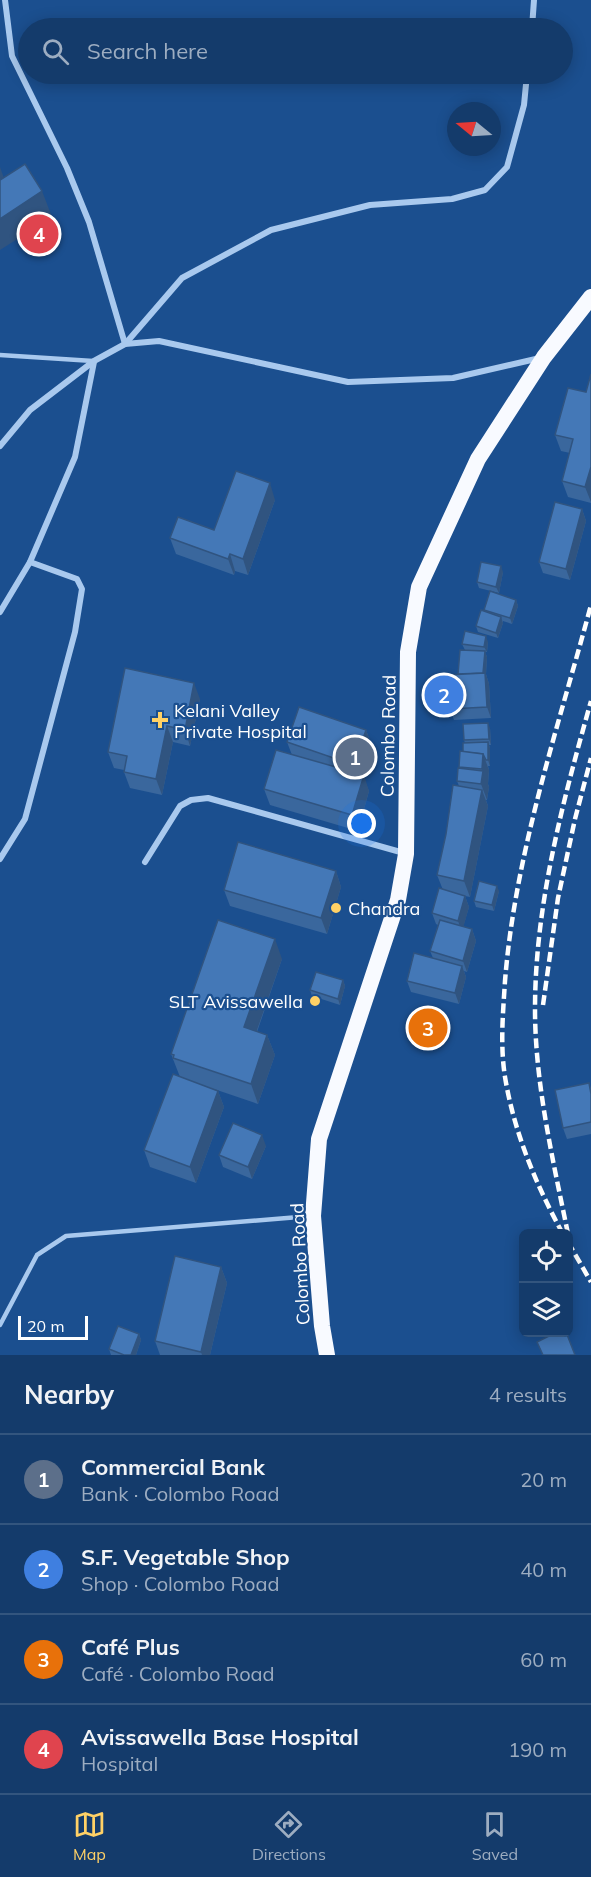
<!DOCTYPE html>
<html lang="en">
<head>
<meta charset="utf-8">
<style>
  body { margin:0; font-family:Mulish,sans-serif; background:#214673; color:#f1f3f6 }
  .controls { position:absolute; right:18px; bottom:18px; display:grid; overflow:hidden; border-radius:9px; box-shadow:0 3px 15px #0003 }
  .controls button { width:54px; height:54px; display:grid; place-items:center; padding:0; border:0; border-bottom:2px solid #33557e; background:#143b6b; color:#f1f3f6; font:30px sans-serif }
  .compass { position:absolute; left:447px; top:102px; width:54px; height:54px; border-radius:50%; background:#143b6b; box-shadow:0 3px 15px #0003; rotate:288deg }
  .scale { position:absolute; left:18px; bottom:15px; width:70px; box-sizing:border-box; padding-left:6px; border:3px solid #fff; border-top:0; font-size:16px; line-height:21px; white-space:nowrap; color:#fff; -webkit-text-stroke:4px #1b4f8f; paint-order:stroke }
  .you { position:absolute; left:362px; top:824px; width:21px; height:21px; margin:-15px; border:4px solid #fff; border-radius:50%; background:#1a73e8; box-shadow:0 0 0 9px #1a73e833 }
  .badge { display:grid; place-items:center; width:39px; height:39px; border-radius:50%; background:#ffd166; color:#fff; font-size:20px; font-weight:700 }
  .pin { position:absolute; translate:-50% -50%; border:3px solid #fff; box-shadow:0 2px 6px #0006 }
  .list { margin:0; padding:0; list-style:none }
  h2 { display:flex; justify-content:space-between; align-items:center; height:78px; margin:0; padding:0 24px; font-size:26px }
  h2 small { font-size:20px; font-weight:400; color:#9dadc1 }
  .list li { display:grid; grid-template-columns:39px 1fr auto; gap:18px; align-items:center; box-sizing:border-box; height:90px; padding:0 24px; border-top:2px solid #33557e }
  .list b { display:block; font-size:22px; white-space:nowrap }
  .list p { margin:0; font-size:20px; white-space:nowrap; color:#9dadc1 }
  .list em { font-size:20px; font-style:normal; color:#9dadc1 }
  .icon { flex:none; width:33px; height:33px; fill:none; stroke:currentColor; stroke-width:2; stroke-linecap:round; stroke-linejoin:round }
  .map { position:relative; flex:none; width:591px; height:1355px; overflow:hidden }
  .search { position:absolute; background:#143b6b; box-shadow:0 3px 15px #0003; left:18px; right:18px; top:18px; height:66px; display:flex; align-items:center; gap:15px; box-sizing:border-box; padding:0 21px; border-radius:33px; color:#9dadc1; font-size:22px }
  .sheet { height:438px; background:#143b6b }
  nav { display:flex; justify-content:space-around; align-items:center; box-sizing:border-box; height:84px; border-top:2px solid #33557e; background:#143b6b; font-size:16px; color:#9dadc1 }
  nav a { display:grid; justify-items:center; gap:3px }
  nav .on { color:#ffd166 }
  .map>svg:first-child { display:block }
</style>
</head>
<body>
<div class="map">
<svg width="591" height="1355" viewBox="0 0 591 1355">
  <rect width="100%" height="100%" fill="#1b4f8f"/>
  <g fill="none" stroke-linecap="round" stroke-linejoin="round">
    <!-- service -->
    <g stroke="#a9c9ee" stroke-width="4.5">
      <polyline points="0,355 93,361"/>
      <polyline points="0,1325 37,1255 66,1236 311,1216"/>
    </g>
    <!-- minor -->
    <g stroke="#a9c9ee" stroke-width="6">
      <polyline points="5,0 12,56 67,168 89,222 125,344"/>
      <polyline points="532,28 534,0"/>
      <polyline points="126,343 182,278 271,230 370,205 452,199 485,190 507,167 524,105 527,74"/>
      <polyline points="0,446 30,410 94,361 125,344 159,341 348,382 453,378 540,358"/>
      <polyline points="0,612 30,562 75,457 94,362"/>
      <polyline points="0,859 25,819 75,632 82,589 77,579 30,562"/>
      <polyline points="145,862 180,806 191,800 208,798 404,853"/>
    </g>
    <!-- trunk -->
    <polyline stroke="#f8faff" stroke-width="16" points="327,1355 322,1326 313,1216 319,1139 398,900 406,854 408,652 419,587 478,459 544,357 591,297"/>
    <!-- rail -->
    <g stroke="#fff" stroke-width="4.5" stroke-dasharray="10 4.5" stroke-linecap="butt">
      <polyline points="543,1005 558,898 575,819 591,758"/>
      <path d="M563,1234C536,1185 514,1132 505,1077C500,1045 503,1013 505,981C515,854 558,728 591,605"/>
      <path d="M568,1234C553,1160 535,1084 535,1009C535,904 563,801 591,701"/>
      <polyline points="568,1242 591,1282"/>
    </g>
  </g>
  <!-- wall -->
  <g fill="#3a679d">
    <polygon points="591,374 591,503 568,497 562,481 570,453 561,451 555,435 586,392"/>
    <polygon points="275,500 248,575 235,571 234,575 176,554 170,538 214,530"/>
    <polygon points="582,509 586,521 570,580 543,573 539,562"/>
    <polygon points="503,572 499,593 479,588 477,582"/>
    <polygon points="516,600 518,606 512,624 503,621 503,623 498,638 478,632 476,626 484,611 484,610"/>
    <polygon points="488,642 487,652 485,652 487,657 486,674 489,684 491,718 454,720 450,709 458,674 471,651 465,650 462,644"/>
    <polygon points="200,699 190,746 173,742 162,795 130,788 124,772 124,770 114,768 108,752"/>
    <polygon points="490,728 491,745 489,745 490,748 490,766 488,766 489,770 488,784 489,787 487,800 486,800 488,806 470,897 465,896 469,907 463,927 472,929 476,941 467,972 464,971 466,977 459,1004 411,992 407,981 433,958 430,951 438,925 436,924 432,913 443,890 437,875 459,786 457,781 459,767 465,743 464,740"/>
    <polygon points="366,730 372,746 362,775 369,791 358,831 270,805 264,789 292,755 287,742"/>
    <polygon points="336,871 341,887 327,934 230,906 224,890"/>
    <polygon points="499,891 494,911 476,907 474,901"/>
    <polygon points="282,959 257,1032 267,1035 275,1055 258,1104 214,1089 218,1091 224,1107 196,1183 150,1167 144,1150 180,1077 171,1054"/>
    <polygon points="343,980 345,986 340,1005 312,996 310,990"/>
    <polygon points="589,1083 591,1089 591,1134 567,1139 563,1128"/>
    <polygon points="266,1146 252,1179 223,1167 219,1155"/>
    <polygon points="221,1267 227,1283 210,1355 160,1355 155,1341"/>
    <polygon points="139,1334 141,1340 136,1355 111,1355 109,1349"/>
  </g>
  <!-- shaded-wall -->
  <g fill="#305480">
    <polygon points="0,167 6,184 0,188"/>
    <polygon points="42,191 52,217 0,250 0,219"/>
    <polygon points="591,467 591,502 585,487"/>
    <polygon points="270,483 275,500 248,575 243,559"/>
    <polygon points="582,509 586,521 570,580 566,569"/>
    <polygon points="230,554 235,571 234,575 228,559"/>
    <polygon points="501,566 503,572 499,593 496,587"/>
    <polygon points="516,600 518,606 512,624 510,618"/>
    <polygon points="501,617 503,623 498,638 496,633"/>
    <polygon points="486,636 488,642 487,652 484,647"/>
    <polygon points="485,651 487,657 486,674 489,684 491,718 487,707 483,677"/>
    <polygon points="194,683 200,699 190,746 185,730"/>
    <polygon points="488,723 490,728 491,745 489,739"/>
    <polygon points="167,726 173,742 162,795 156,779"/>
    <polygon points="366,730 372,746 360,781 354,765"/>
    <polygon points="488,742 490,748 490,766 488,760"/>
    <polygon points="483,754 489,770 488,784 489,787 487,800 481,784 483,772 482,769"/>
    <polygon points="364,775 369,791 358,831 352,815"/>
    <polygon points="482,790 488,806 470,897 464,881"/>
    <polygon points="336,871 341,887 327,934 321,918"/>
    <polygon points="497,886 499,891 494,911 492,905"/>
    <polygon points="465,896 469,907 462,932 458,921"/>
    <polygon points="472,929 476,941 467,972 463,961"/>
    <polygon points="275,939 282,959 251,1047 244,1027"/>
    <polygon points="462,966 466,977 459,1004 455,993"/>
    <polygon points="343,980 345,986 340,1005 338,999"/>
    <polygon points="267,1035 275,1055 258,1104 251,1084"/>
    <polygon points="218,1091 224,1107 196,1183 190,1167"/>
    <polygon points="262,1135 266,1146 252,1179 248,1167"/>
    <polygon points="221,1267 227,1283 210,1355 202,1355 201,1352"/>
    <polygon points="139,1334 141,1340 136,1355 131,1355"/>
  </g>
  <!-- building -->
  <g fill="#4478b7" stroke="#305480" stroke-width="1.5">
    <polygon points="25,164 42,191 0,219 0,180"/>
    <polygon points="591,374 591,467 585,487 562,481 573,439 555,435 568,388 586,392"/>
    <polygon points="236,471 270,483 243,559 230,554 228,559 170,538 178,517 214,530"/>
    <polygon points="555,502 582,509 566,569 539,562"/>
    <polygon points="481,562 501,566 496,587 477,582"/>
    <polygon points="490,591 516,600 510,618 484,610"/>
    <polygon points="481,610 501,617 496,633 476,626"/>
    <polygon points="465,631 486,636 484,647 462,644"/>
    <polygon points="460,650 485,651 483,673 458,674"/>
    <polygon points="125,668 194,683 185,730 167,726 156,779 124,772 127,756 108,752"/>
    <polygon points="485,673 487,707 450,709 447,675"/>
    <polygon points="299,707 366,730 354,765 287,742"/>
    <polygon points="488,723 489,739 464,740 463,724"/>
    <polygon points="488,742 488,760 486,760 483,754 463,752 463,743"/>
    <polygon points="276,750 364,775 352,815 264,789"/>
    <polygon points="460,751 483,754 482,769 459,767"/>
    <polygon points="458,768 483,771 481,784 457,781"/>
    <polygon points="453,785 482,790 464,881 437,875 446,834"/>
    <polygon points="238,842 336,871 321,918 224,890"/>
    <polygon points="479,881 497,886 492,905 474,901"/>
    <polygon points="439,888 465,896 458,921 432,913"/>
    <polygon points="218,920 275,939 244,1027 267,1035 251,1084 173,1058 174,1055 171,1054"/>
    <polygon points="440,920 472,929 463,961 430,951"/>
    <polygon points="414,953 462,966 455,993 407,981"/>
    <polygon points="316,972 343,980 338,999 310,990"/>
    <polygon points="173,1074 218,1091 190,1167 144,1150"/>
    <polygon points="589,1083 591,1094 591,1122 563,1128 555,1090"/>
    <polygon points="233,1123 262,1135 248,1167 219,1155"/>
    <polygon points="175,1256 221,1267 201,1352 155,1341"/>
    <polygon points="118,1326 139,1334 131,1355 124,1355 109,1349"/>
    <polygon points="557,1332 566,1332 575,1355 543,1355 537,1342"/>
  </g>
  <!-- markers -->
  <g fill="#ffd166" stroke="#1b4f8f" stroke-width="2">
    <path d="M157 711h6v6h6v6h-6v6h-6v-6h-6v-6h6z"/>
    <circle cx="336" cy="908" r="6"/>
    <circle cx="315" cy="1001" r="6"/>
  </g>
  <g text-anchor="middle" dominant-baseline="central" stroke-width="4.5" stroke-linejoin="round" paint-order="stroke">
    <!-- poi labels -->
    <g font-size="18" fill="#fff" stroke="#1b4f8f" text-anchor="start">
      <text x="174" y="710">Kelani Valley<tspan x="174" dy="21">Private Hospital</tspan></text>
      <text x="348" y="908">Chandra</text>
      <text x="303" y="1001" text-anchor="end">SLT Avissawella</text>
    </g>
    <!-- street labels -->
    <g font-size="18" fill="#fff" stroke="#1b4f8f">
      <text transform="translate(388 736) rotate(-89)">Colombo Road</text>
      <text transform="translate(300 1264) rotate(-93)">Colombo Road</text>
    </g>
  </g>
</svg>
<div class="controls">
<button><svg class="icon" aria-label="locate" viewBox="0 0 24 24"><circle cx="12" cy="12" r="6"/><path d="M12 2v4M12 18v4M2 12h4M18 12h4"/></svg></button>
<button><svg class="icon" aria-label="layers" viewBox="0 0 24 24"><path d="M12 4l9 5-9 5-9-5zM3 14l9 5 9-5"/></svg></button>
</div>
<svg class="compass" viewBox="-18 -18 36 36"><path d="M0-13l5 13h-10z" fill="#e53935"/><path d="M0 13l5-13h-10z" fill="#9dadc1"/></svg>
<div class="scale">20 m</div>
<div class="you"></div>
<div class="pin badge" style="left:355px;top:757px;background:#5c6f8a">1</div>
<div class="pin badge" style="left:444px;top:695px;background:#3f7fe0">2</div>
<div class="pin badge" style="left:428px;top:1028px;background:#e8710a">3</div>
<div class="pin badge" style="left:39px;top:234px;background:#e0444e">4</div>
<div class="search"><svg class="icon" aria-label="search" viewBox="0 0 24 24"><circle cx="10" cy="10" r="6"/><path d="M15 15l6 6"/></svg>Search here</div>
</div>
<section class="sheet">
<h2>Nearby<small>4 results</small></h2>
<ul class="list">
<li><span class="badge" style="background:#5c6f8a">1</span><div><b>Commercial Bank</b><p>Bank · Colombo Road</p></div><em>20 m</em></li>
<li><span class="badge" style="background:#3f7fe0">2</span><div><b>S.F. Vegetable Shop</b><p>Shop · Colombo Road</p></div><em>40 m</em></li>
<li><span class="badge" style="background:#e8710a">3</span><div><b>Café Plus</b><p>Café · Colombo Road</p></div><em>60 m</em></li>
<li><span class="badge" style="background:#e0444e">4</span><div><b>Avissawella Base Hospital</b><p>Hospital</p></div><em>190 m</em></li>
</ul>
</section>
<nav>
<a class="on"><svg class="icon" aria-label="map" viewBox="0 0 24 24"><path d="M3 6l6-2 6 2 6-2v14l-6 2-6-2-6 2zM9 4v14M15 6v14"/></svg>Map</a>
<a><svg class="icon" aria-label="directions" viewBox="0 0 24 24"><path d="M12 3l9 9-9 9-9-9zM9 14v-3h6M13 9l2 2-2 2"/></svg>Directions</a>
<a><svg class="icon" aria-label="saved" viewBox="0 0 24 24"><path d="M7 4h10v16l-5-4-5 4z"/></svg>Saved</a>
</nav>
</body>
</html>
